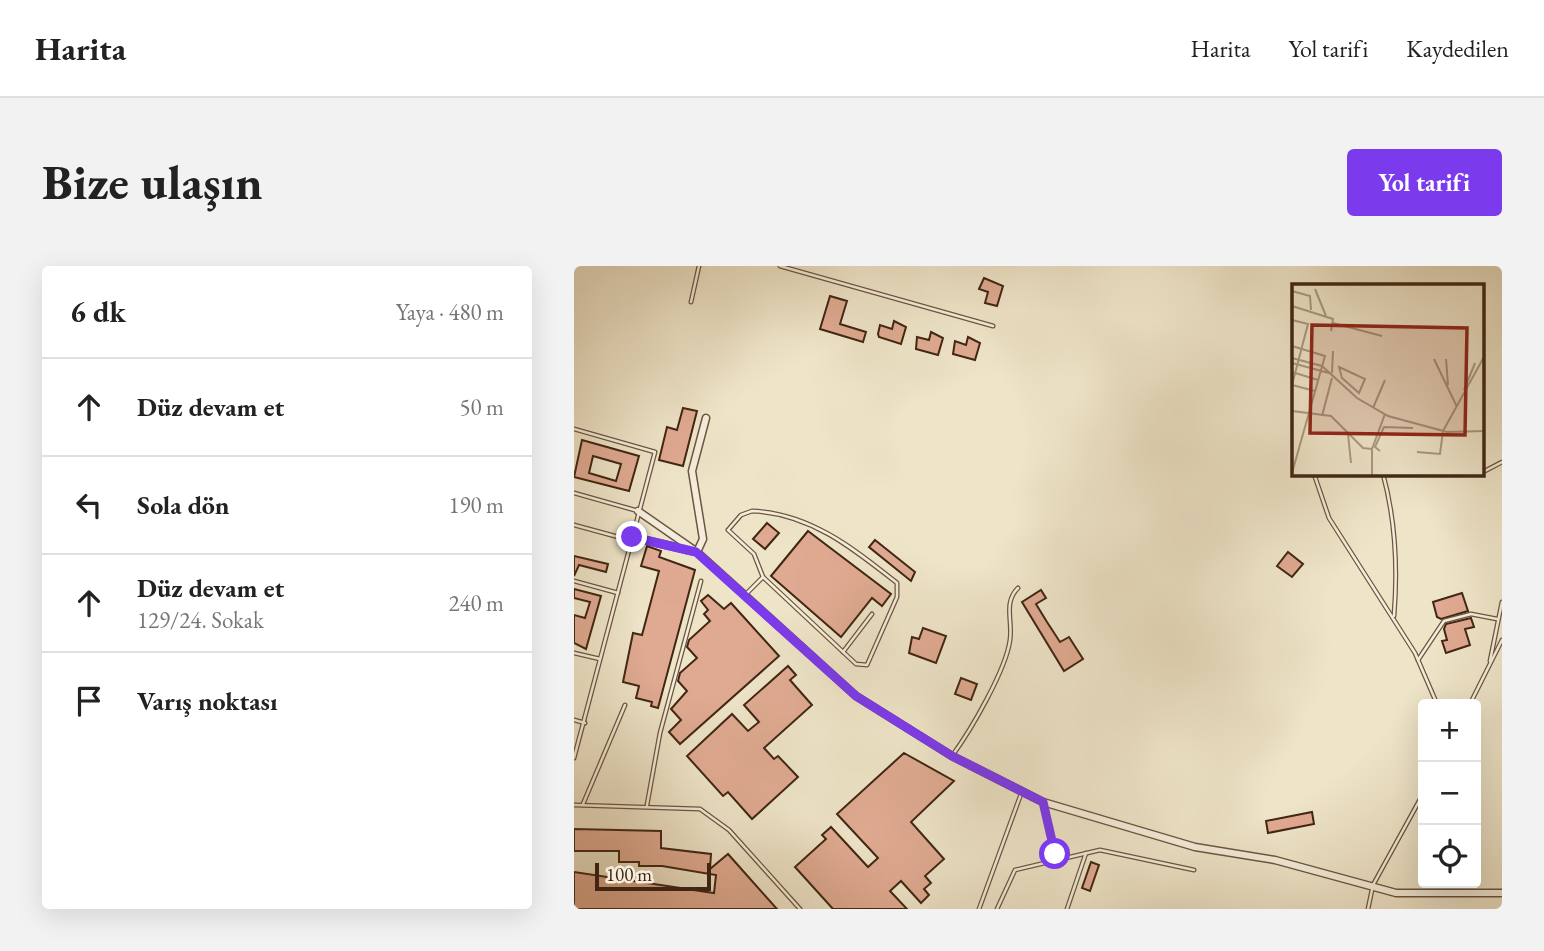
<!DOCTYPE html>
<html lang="tr">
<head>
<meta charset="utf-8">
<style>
  body { margin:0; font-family:"EB Garamond",serif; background:#f2f2f2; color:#222 }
  .controls { position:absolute; right:21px; bottom:21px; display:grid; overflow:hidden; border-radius:7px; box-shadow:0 7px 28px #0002 }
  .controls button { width:63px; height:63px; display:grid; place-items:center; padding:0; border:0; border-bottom:2px solid #e0e0e0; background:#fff; color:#222; font:35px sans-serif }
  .scale { position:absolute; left:21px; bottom:18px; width:116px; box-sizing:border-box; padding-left:7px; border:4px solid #412613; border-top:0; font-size:19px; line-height:24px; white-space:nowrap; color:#412613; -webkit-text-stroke:5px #f4eddb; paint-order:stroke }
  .stop { position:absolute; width:21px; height:21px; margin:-16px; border:5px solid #7c3aed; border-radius:50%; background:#fff }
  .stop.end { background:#7c3aed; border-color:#fff; box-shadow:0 2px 7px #0008 }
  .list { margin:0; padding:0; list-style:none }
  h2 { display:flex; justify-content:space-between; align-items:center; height:91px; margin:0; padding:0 28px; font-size:30px }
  h2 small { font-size:23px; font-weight:400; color:#767676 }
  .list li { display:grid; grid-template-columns:46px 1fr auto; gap:21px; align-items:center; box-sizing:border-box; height:98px; padding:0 28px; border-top:2px solid #e0e0e0 }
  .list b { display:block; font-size:26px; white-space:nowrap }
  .list p { margin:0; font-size:23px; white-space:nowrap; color:#767676 }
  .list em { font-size:23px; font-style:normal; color:#767676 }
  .icon { flex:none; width:38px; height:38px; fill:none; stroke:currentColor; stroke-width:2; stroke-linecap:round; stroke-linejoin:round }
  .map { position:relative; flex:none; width:928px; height:643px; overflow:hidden; border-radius:7px }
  header { display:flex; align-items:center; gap:42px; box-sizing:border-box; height:98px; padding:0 35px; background:#fff; border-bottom:2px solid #e0e0e0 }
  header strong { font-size:33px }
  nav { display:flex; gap:38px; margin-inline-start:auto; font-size:24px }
  .intro { display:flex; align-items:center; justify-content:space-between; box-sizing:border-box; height:168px; padding:0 42px }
  h1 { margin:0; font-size:49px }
  .button { padding:18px 32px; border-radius:7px; background:#7c3aed; color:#fff; font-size:24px; font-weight:700 }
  main { display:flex; gap:42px; padding:0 42px }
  aside { flex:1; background:#fff; border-radius:7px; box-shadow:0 7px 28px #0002 }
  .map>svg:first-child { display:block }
</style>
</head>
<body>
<header>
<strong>Harita</strong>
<nav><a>Harita</a><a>Yol tarifi</a><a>Kaydedilen</a></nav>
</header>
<div class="intro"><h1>Bize ulaşın</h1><a class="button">Yol tarifi</a></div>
<main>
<aside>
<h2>6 dk<small>Yaya · 480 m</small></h2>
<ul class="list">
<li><svg class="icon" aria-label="ahead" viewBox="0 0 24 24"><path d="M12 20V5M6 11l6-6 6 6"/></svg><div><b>Düz devam et</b></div><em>50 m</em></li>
<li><svg class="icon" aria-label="left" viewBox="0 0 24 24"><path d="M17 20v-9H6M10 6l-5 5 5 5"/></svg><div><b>Sola dön</b></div><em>190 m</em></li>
<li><svg class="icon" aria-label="ahead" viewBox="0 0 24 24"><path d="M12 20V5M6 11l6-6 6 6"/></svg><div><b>Düz devam et</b><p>129/24. Sokak</p></div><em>240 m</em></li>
<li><svg class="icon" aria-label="arrive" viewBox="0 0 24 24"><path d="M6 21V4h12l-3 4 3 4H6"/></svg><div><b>Varış noktası</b></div></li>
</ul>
</aside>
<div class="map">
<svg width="928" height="643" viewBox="0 0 928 643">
  <rect width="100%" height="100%" fill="#eee4c8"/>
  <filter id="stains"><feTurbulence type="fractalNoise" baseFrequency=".00286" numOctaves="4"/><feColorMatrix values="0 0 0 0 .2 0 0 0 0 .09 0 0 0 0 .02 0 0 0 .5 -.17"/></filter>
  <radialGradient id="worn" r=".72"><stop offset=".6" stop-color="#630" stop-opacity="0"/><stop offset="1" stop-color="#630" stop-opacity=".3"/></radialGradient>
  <!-- building -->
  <g fill="#dfaa91" stroke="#412613" stroke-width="2" fill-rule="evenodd">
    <polygon points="410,12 429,20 423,40 411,37 414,26 405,23"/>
    <polygon points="256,30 273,35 266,58 292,66 289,76 246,63"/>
    <polygon points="320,55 332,61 327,78 305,71 304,68 306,59 318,63"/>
    <polygon points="357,66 369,72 364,89 342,83 343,71 355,74"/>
    <polygon points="394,71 406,77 401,94 379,88 381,75 392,79"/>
    <polygon points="109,142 123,145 109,200 85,194 93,161 103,164"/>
    <path d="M8,174L65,190L55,225L0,211ZM19,190L47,198L42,215L15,207Z"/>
    <polygon points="193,257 205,267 191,283 179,273"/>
    <polygon points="234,265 317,328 308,340 298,332 267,371 197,310"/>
    <polygon points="301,274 341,306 337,315 295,281"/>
    <polygon points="73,280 87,285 85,291 121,304 84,442 77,440 78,436 62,432 65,420 49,416 59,367 68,369 85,305 67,300"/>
    <polygon points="714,286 729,298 718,311 703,300"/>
    <polygon points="0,290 34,298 32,306 5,299 0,310"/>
    <polygon points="0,323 27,330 12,383 0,377 0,349 11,352 16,336 0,332"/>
    <polygon points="467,324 472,332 462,338 473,356 486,376 495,371 509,393 490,405 448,336"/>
    <polygon points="888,327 894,345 867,353 863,351 859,336"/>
    <polygon points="134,329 150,343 157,337 205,390 106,478 95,466 107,454 97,443 113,425 104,415 106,407 123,392 113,381 115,374 136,355 130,348 134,344 127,335"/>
    <polygon points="897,352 900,361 891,363 896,379 872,387 868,375 873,374 870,363 872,358"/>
    <polygon points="349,362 372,370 362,397 335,387 338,371 345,373"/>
    <polygon points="214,400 222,409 216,414 238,439 190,482 200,493 204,490 224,511 178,553 154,526 149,530 113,490 158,448 174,465 185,456 170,439"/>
    <polygon points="387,412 403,418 397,434 381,428"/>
    <polygon points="330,487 380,515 337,556 370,593 351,610 357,617 350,623 355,629 347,637 327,615 316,625 333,643 259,643 221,601 252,573 248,569 257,561 294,601 304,592 263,548"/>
    <polygon points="738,546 740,558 694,567 692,555"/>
    <polygon points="0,563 87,565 87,582 137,588 136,603 154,588 203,643 0,643 0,606 140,627 142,609 88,600 65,600 65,596 45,596 45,585 0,585"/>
    <polygon points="517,596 525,599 516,625 508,622"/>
  </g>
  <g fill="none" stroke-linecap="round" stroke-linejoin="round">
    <!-- lane casing -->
    <g stroke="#6c5640" stroke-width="5">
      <g id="lane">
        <polyline points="206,0 419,60"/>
        <polyline points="117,36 125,0"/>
        <polyline points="0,163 81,186 0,492"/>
        <polyline points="909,206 928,196"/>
        <polyline points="740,208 755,252 841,387 863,438"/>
        <path d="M809,208C822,256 824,301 820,350"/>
        <polyline points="0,227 64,245"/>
        <path d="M178,245C236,247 280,283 323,317V331L293,399L282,398L189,311L180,288L154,264L167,249Z"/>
        <polyline points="0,259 48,272 58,271"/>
        <polyline points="0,315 44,327"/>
        <polyline points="172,328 189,311"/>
        <polyline points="269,386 298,348"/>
        <polyline points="0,387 26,393"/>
        <polyline points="844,394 870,355 897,348 923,353"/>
        <polyline points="916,395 928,336"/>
        <polyline points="896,438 928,374"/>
        <polyline points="0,454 11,457"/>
        <path d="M378,490C397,464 432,404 436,374C439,355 429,337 444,322"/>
        <polyline points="9,538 51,439"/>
        <polyline points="0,539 126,543 155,564 226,643"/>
        <polyline points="73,539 86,467 127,315"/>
        <polyline points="470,539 482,594"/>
        <polyline points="405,643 447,528"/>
        <polyline points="423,643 441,604 526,584 620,604"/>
        <polyline points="493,643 512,587"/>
        <polyline points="794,643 799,619 849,528"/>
      </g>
    </g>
    <!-- street casing -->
    <g stroke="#6c5640" stroke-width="9">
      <g id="street">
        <polyline points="64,245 123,286 282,430 378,490 469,536 621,581 701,594 822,627 928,627"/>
        <polyline points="58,271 118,285"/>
        <polyline points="123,286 129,273 118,205 132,152"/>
      </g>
    </g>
    <!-- lane -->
    <use href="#lane" stroke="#f4eddb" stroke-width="2.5"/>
    <!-- street -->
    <use href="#street" stroke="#f4eddb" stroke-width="6"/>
  </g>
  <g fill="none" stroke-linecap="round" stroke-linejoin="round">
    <!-- route -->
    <polyline stroke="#7c3aed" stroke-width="9" points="58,271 122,286 282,430 378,490 469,536 481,588"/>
  </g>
  <!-- overview -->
  <g transform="translate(718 18)">
    <rect width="192" height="192" fill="#eee4c8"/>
    <path fill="none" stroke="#a99880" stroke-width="2" d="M23,5L34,32M0,7L18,12L19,26M0,22L41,35L39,47M0,36L16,40L0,101M41,39L90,52M0,62L33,72L0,189M0,74L30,82L65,114L96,132L155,148L193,147M142,75L165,123M154,75L156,101M0,79L37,89M47,83L73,95L67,109L50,94ZM0,88L26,96M40,89L41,67M0,101L23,107M172,106L183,79M81,124L93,96M0,127L39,132L71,164L80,165M30,132L40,94M56,150L59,179M88,167L83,163L92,143L121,144M125,168L148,170L151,147L193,71M80,192V165L93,130"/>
    <path fill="#8f2418" fill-opacity="0.15" stroke="#8f2418" stroke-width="3.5" d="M20,41L175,44L173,151L18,149Z"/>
    <rect width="192" height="192" fill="none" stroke="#412613" stroke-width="3.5"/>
  </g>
  <rect width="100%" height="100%" filter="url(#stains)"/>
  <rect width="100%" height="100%" fill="url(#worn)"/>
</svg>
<div class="controls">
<button>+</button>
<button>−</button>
<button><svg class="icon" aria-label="locate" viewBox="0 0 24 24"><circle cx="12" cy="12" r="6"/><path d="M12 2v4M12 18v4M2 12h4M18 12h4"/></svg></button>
</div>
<div class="scale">100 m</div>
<div class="stop" style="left:481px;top:588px"></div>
<div class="stop end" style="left:58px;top:271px"></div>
</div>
</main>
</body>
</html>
